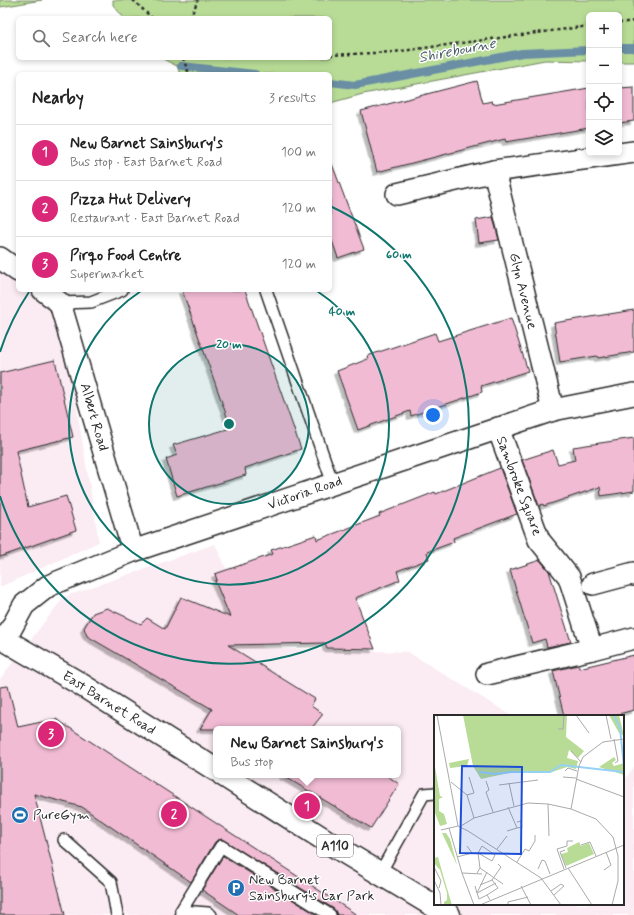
<!DOCTYPE html>
<html lang="en">
<head>
<meta charset="utf-8">
<style>
  body { margin:0; font-family:Mynerve,sans-serif; background:#f6f6f6; color:#222 }
  .controls { position:absolute; right:12px; top:12px; display:grid; overflow:hidden; border-radius:6px; box-shadow:0 2px 6px #0003 }
  .controls button { width:36px; height:36px; display:grid; place-items:center; padding:0; border:0; border-bottom:1px solid #e0e0e0; background:#fff; color:#222; font:20px sans-serif }
  .you { position:absolute; left:433px; top:415px; width:14px; height:14px; margin:-10px; border:3px solid #fff; border-radius:50%; background:#1a73e8; box-shadow:0 0 0 6px #1a73e833 }
  .badge { display:grid; place-items:center; width:26px; height:26px; border-radius:50%; background:#db2777; color:#fff; font-size:13px; font-weight:700 }
  .pin { position:absolute; translate:-50% -50%; border:2px solid #fff; box-shadow:0 1px 4px #0006 }
  .popup { position:absolute; left:213px; top:726px; width:188px; height:52px; box-sizing:border-box; display:grid; place-content:center; border-radius:6px; background:#fff; filter:drop-shadow(0 1px 3px #0005); font-size:13px; white-space:nowrap; color:#767676 }
  .popup b { font-size:15px; color:#222 }
  .popup::after { content:''; position:absolute; left:50%; top:100%; margin-left:-8px; border:8px solid transparent; border-top-color:#fff }
  .list { margin:0; padding:0; list-style:none }
  h2 { display:flex; justify-content:space-between; align-items:center; height:52px; margin:0; padding:0 16px; font-size:17px }
  h2 small { font-size:13px; font-weight:400; color:#767676 }
  .list li { display:grid; grid-template-columns:26px 1fr auto; gap:12px; align-items:center; box-sizing:border-box; height:56px; padding:0 16px; border-top:1px solid #e0e0e0 }
  .list b { display:block; font-size:15px; white-space:nowrap }
  .list p { margin:0; font-size:13px; white-space:nowrap; color:#767676 }
  .list em { font-size:13px; font-style:normal; color:#767676 }
  .icon { flex:none; width:22px; height:22px; fill:none; stroke:currentColor; stroke-width:2; stroke-linecap:round; stroke-linejoin:round }
  .map { position:relative; flex:none; width:634px; height:915px; overflow:hidden }
  .search { position:absolute; background:#fff; box-shadow:0 2px 6px #0003; left:16px; top:16px; width:316px; height:44px; display:flex; align-items:center; gap:10px; box-sizing:border-box; padding:0 14px; border-radius:6px; color:#767676; font-size:15px }
  .panel { position:absolute; background:#fff; box-shadow:0 2px 6px #0003; left:16px; top:72px; width:316px; height:220px; border-radius:6px }
  .map>svg:first-child { display:block }
</style>
</head>
<body>
<div class="map">
<svg width="634" height="915" viewBox="0 0 634 915">
  <defs>
    <filter id="shadow"><feDropShadow dx="-3.5" dy="3.5" stdDeviation="0" flood-color="#0004"/></filter>
  </defs>
  <rect width="100%" height="100%" fill="#fff"/>
  <filter id="ink" filterUnits="userSpaceOnUse"><feTurbulence type="fractalNoise" baseFrequency=".025" numOctaves="2"/><feDisplacementMap in="SourceGraphic" scale="8" xChannelSelector="R" yChannelSelector="G"/><feConvolveMatrix kernelMatrix="1 2 1 2 8 2 1 2 1" color-interpolation-filters="sRGB"/></filter>
  <g filter="url(#ink)">
    <!-- built -->
    <g fill="#fbebf2" fill-rule="evenodd">
      <polygon points="0,257 18,271 18,290 43,290 59,302 99,542 0,587"/>
      <path d="M215,544L263,648L408,652L512,716H435V904H623V782L634,767V915H0V679L64,597ZM216,729H398V775H216Z"/>
    </g>
    <!-- green -->
    <g fill="#b8dc96" stroke="#728460">
      <polygon points="0,0 42,0 0,7"/>
      <polygon points="113,0 634,0 634,62 619,62 619,15 589,15 589,61 545,60 363,94 330,103 330,74 180,74 177,66 161,58 330,58 330,18 124,18 113,5"/>
    </g>
    <g fill="none" stroke-linecap="round" stroke-linejoin="round">
      <!-- stream -->
      <g stroke="#6b8fa5" stroke-width="8">
        <polyline points="619,48 634,48"/>
        <polyline points="181,66 255,74"/>
        <polyline points="330,82 355,85 522,53 589,50"/>
      </g>
    </g>
    <!-- building -->
    <g fill="#f1bbd4" stroke="#2b2b2b" filter="url(#shadow)">
      <polygon points="477,81 483,103 492,101 493,104 589,88 589,128 506,142 505,139 377,172 361,111"/>
      <polygon points="634,87 634,121 619,123 619,88"/>
      <polygon points="330,164 332,164 364,249 338,258 330,235"/>
      <polygon points="493,217 499,240 479,243 476,220"/>
      <polygon points="182,290 245,290 301,449 245,468 246,475 177,496 166,459 177,455 173,445 231,428"/>
      <polygon points="634,310 634,352 598,358 597,356 560,362 554,323"/>
      <polygon points="511,318 528,371 481,386 482,392 411,416 410,411 358,430 337,371 368,359 367,356 435,333 438,341"/>
      <polygon points="55,360 73,437 16,451 28,507 66,496 76,530 0,557 0,373"/>
      <polygon points="634,438 634,491 601,496 600,487 544,506 543,504 539,506 522,460 553,450 558,464 575,460 573,447"/>
      <polygon points="500,468 517,514 453,538 454,542 427,552 429,559 397,571 400,580 355,598 375,649 327,648 325,643 228,645 315,699 311,706 323,714 311,729 200,729 212,709 87,636 84,628 93,613 107,608 141,624 147,618 165,629 181,597 230,617 215,581 217,580 215,574 273,554 271,550 316,535 317,540 380,516 379,514 435,492 436,494"/>
      <polygon points="540,560 549,571 571,642 547,647 545,639 532,643 510,570"/>
      <polygon points="634,655 634,710 611,716 564,716 553,671 578,665 579,668"/>
      <polygon points="8,686 18,727 56,719 357,915 337,915 334,909 222,839 218,840 215,842 191,882 82,807 34,794 65,915 0,915 0,687"/>
      <polygon points="282,775 386,775 399,784 371,828"/>
      <polygon points="223,856 317,915 239,915 202,890"/>
    </g>
    <g fill="none" stroke-linecap="round" stroke-linejoin="round">
      <!-- lane casing -->
      <g stroke="#2b2b2b" stroke-width="14">
        <g id="lane">
          <polyline points="266,290 333,484"/>
          <polyline points="60,303 91,302 122,290"/>
          <polyline points="64,840 111,882 117,915"/>
          <polyline points="380,873 424,794 435,793"/>
          <polyline points="181,911 208,913 211,915"/>
          <polyline points="184,915 181,911 221,846 330,915"/>
        </g>
      </g>
      <!-- street casing -->
      <g stroke="#2b2b2b" stroke-width="24">
        <g id="street">
          <polyline points="494,171 553,410"/>
          <polyline points="397,194 494,171 634,152"/>
          <polyline points="0,258 18,271"/>
          <polyline points="43,290 60,303 133,551"/>
          <polyline points="593,584 634,573 634,575"/>
          <polyline points="5,640 24,605 48,586 133,551 553,410 634,394"/>
          <polyline points="592,649 634,638"/>
          <polyline points="487,674 592,649 569,577 539,540 498,428"/>
        </g>
      </g>
      <!-- primary casing -->
      <g stroke="#2b2b2b" stroke-width="25">
        <g id="primary">
          <polyline points="0,638 5,640 77,682 216,770"/>
          <polyline points="223,775 336,847 449,915"/>
        </g>
      </g>
      <!-- path -->
      <g stroke="#2b2b2b" stroke-width="2.5" stroke-dasharray="3 3" stroke-linecap="butt">
        <polyline points="133,0 152,18"/>
        <polyline points="190,18 198,0"/>
        <polyline points="619,23 634,21"/>
        <polyline points="330,55 394,52 589,26"/>
        <polyline points="183,58 189,74"/>
      </g>
      <!-- lane -->
      <use href="#lane" stroke="#fff" stroke-width="11"/>
      <!-- street -->
      <use href="#street" stroke="#fff" stroke-width="21"/>
      <!-- primary -->
      <use href="#primary" stroke="#fff" stroke-width="22"/>
    </g>
  </g>
  <!-- distance rings -->
  <circle cx="229" cy="424" r="80" fill="#0f766e" fill-opacity=".12"/>
  <g fill="none" stroke="#0f766e" stroke-width="2">
    <circle cx="229" cy="424" r="80"/>
    <path d="M317 291A160 160 0 1 1 141 291"/>
    <path d="M0 352A240 240 0 0 1 29 292M330 206A240 240 0 1 1 0 496"/>
  </g>
  <!-- icons -->
  <defs>
    <g id="stadium-disc" transform="scale(0.9)"><circle r="9.5" fill="#1f6fb2" stroke="#fff"/><path d="M0-5a6.5 5 0 1 0 0 10a6.5 5 0 1 0 0-10ZM-3.5-1.8h7v3.6h-7Z" fill="#fff"/></g>
    <g id="parking-disc" transform="scale(0.9)"><circle r="9.5" fill="#1f6fb2" stroke="#fff"/><path d="M-3.5-5.5H1a3.5 3.5 0 0 1 0 7H-1V5.5H-3.5ZM-1-3.4V-.6H.8a1.4 1.4 0 0 0 0-2.8Z" fill="#fff"/></g>
  </defs>
  <g fill-rule="evenodd">
    <use href="#stadium-disc" x="20" y="815"/>
    <use href="#parking-disc" x="236" y="888"/>
  </g>
  <g text-anchor="middle" dominant-baseline="central" stroke-width="3" stroke-linejoin="round" paint-order="stroke">
    <!-- shield labels -->
    <rect fill="#fff" stroke="#6b6b6b" stroke-width="1" x="317" y="835" width="36" height="22" rx="3"/>
    <g font-size="13" font-weight="bold" fill="#2b2b2b">
      <text x="335" y="846">A110</text>
    </g>
    <!-- street labels -->
    <g font-size="14" fill="#2b2b2b" stroke="#fff">
      <text transform="translate(523 291) rotate(76)">Glyn Avenue</text>
      <text transform="translate(94 417) rotate(74)">Albert Road</text>
      <text transform="translate(519 486) rotate(69)">Sambroke Square</text>
      <text transform="translate(305 493) rotate(-19)">Victoria Road</text>
      <text transform="translate(109 703) rotate(32)">East Barnet Road</text>
    </g>
    <!-- poi labels -->
    <g font-size="14" fill="#2b2b2b" stroke="#fff" text-anchor="start">
      <text x="33" y="815">PureGym</text>
      <text x="249" y="880">New Barnet<tspan x="249" dy="16">Sainsbury's Car Park</tspan></text>
    </g>
    <!-- water labels -->
    <g font-size="15" font-style="italic" fill="#4b5d68" stroke="#fff">
      <text transform="translate(457 51) rotate(-11)">Shirebourne</text>
    </g>
  </g>
  <!-- overview -->
  <g transform="translate(434 715)">
    <rect width="190" height="190" fill="#fff"/>
    <path d="M29,0H133L132,22L150,36L144,43L135,35L133,43L144,46L142,54L133,52L115,58L80,57L47,64L39,51ZM175,0H185L190,21L185,18ZM180,42L182,45L178,48L180,51L190,48V60L165,52ZM35,44L33,51L16,53L15,48ZM0,46L6,81L9,82L5,84V96L10,99L13,109L6,111L0,95ZM8,118H12L16,124L23,150ZM145,127L147,131L155,128L160,139L132,151L127,139L134,137L133,133ZM4,142L9,160L18,190H10V187L13,185V178L6,155L0,148V143Z" fill="#b8dc96"/>
    <path fill="none" stroke="#96d1f6" stroke-width="2" d="M180,0L186,13L190,52M45,57L61,59L77,57H116L127,50L190,57"/>
    <path fill="none" stroke="#aaa" stroke-width="1" d="M3,0L24,111M142,0L155,18M172,0L177,24M124,14H129L130,0M180,24L184,46L181,48M137,36L147,47M131,56L134,53L143,56M129,62L142,63M142,64L190,82M52,66L55,75L52,77L59,97M17,67L33,80L40,103M75,68L80,91M65,70L104,65M33,80L40,78L35,62M114,89L115,121M137,94L145,51L149,42L169,27L190,24M27,111L40,103L94,88L114,89L137,94L162,104L179,122L184,141V166L178,190M15,113L28,158L40,190M83,113L88,112L87,106L83,107M7,115L24,111L34,116L107,163L127,190M73,116L83,113L74,92M147,130L156,127L162,141M63,134L73,121M131,135L126,137L132,153M23,142L38,138L33,131M83,147L91,134L95,136L101,126V120M0,152L7,166L5,173M46,153L69,169M134,153L158,190M104,154L108,145L111,146L116,159M130,154L123,134L133,131V126H139M170,155L177,150L172,137M53,157L43,178L45,184L53,180L56,185M28,158L48,159M43,158L46,153L44,138L48,131L61,140L58,146L44,138M0,165L6,178L7,190M46,170L58,165M41,171L43,178L62,168M87,171L97,190M117,176L127,169L130,171L120,180M53,180L64,173L58,165L67,152L64,149M46,190L190,130M74,190V187L94,182"/>
    <path fill="#1d4ed8" fill-opacity="0.15" stroke="#1d4ed8" stroke-width="2" d="M28,51L88,52L87,139L26,138Z"/>
    <rect width="190" height="190" fill="none" stroke="#2b2b2b" stroke-width="2"/>
  </g>
  <circle cx="229" cy="424" r="6" fill="#0f766e" stroke="#fff" stroke-width="2"/>
  <g font-size="12" text-anchor="middle" font-weight="bold" fill="#0f766e" stroke="#fff" stroke-width="3" stroke-linejoin="round" paint-order="stroke">
    <text x="399" y="258">60 m</text>
    <text x="342" y="315">40 m</text>
    <text x="229" y="348">20 m</text>
  </g>
</svg>
<div class="controls">
<button>+</button>
<button>−</button>
<button><svg class="icon" aria-label="locate" viewBox="0 0 24 24"><circle cx="12" cy="12" r="6"/><path d="M12 2v4M12 18v4M2 12h4M18 12h4"/></svg></button>
<button><svg class="icon" aria-label="layers" viewBox="0 0 24 24"><path d="M12 4l9 5-9 5-9-5zM3 14l9 5 9-5"/></svg></button>
</div>
<div class="you"></div>
<div class="pin badge" style="left:307px;top:806px">1</div>
<div class="popup"><b>New Barnet Sainsbury's</b>Bus stop</div>
<div class="pin badge" style="left:174px;top:814px">2</div>
<div class="pin badge" style="left:51px;top:734px">3</div>
<div class="search"><svg class="icon" aria-label="search" viewBox="0 0 24 24"><circle cx="10" cy="10" r="6"/><path d="M15 15l6 6"/></svg>Search here</div>
<section class="panel">
<h2>Nearby<small>3 results</small></h2>
<ul class="list">
<li><span class="badge">1</span><div><b>New Barnet Sainsbury's</b><p>Bus stop · East Barnet Road</p></div><em>100 m</em></li>
<li><span class="badge">2</span><div><b>Pizza Hut Delivery</b><p>Restaurant · East Barnet Road</p></div><em>120 m</em></li>
<li><span class="badge">3</span><div><b>Pirqo Food Centre</b><p>Supermarket</p></div><em>120 m</em></li>
</ul>
</section>
</div>
</body>
</html>
